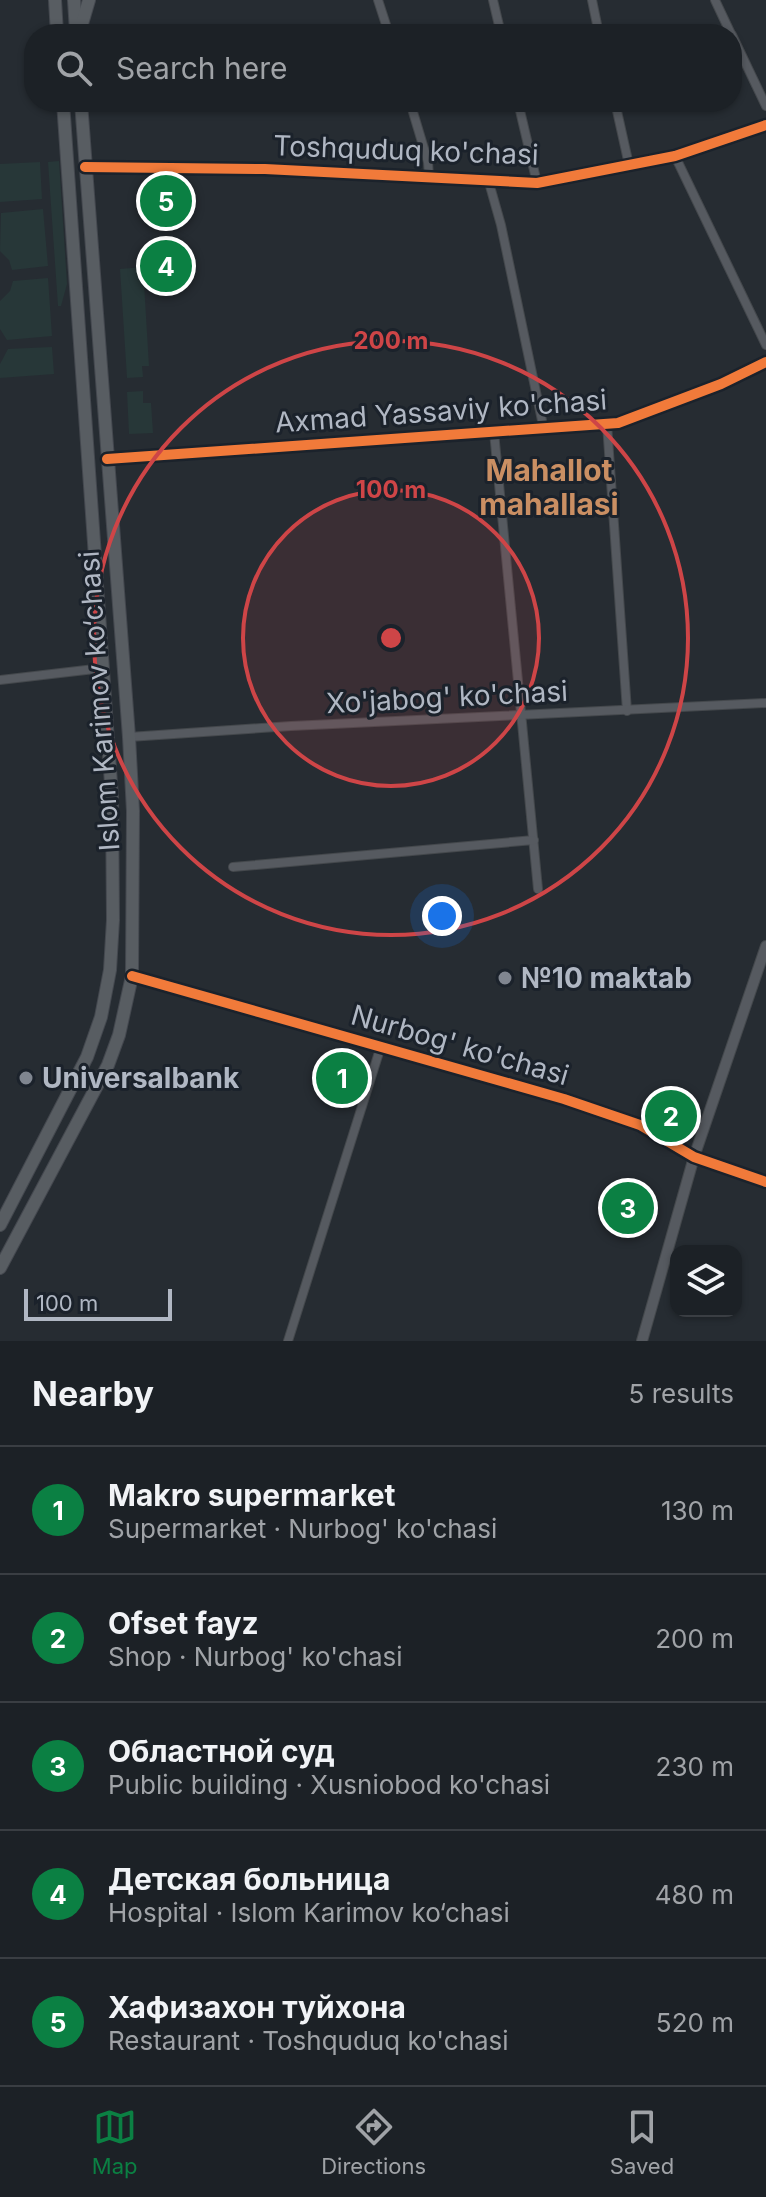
<!DOCTYPE html>
<html lang="en">
<head>
<meta charset="utf-8">
<style>
  body { margin:0; font-family:Inter,sans-serif; background:#25292e; color:#f1f3f6 }
  .controls { position:absolute; right:24px; bottom:24px; display:grid; overflow:hidden; border-radius:16px; box-shadow:0 2px 6px #0004 }
  .controls button { width:72px; height:72px; display:grid; place-items:center; padding:0; border:0; border-bottom:2px solid #3a3e43; background:#1c2126; color:#f1f3f6; font:40px sans-serif }
  .scale { position:absolute; left:24px; bottom:20px; width:148px; box-sizing:border-box; padding-left:8px; border:4px solid #b0b7c3; border-top:0; font-size:22px; line-height:28px; white-space:nowrap; color:#b0b7c3; -webkit-text-stroke:6px #1b222b; paint-order:stroke }
  .you { position:absolute; left:442px; top:916px; width:28px; height:28px; margin:-20px; border:6px solid #fff; border-radius:50%; background:#1a73e8; box-shadow:0 0 0 12px #1a73e833 }
  .badge { display:grid; place-items:center; width:52px; height:52px; border-radius:50%; background:#0b8043; color:#fff; font-size:26px; font-weight:700 }
  .pin { position:absolute; translate:-50% -50%; border:4px solid #fff; box-shadow:0 2px 8px #0006 }
  .list { margin:0; padding:0; list-style:none }
  h2 { display:flex; justify-content:space-between; align-items:center; height:104px; margin:0; padding:0 32px; font-size:34px }
  h2 small { font-size:26px; font-weight:400; color:#a0a3a7 }
  .list li { display:grid; grid-template-columns:52px 1fr auto; gap:24px; align-items:center; box-sizing:border-box; height:128px; padding:0 32px; border-top:2px solid #3a3e43 }
  .list b { display:block; font-size:30px; white-space:nowrap }
  .list p { margin:0; font-size:26px; white-space:nowrap; color:#a0a3a7 }
  .list em { font-size:26px; font-style:normal; color:#a0a3a7 }
  .icon { flex:none; width:44px; height:44px; fill:none; stroke:currentColor; stroke-width:2; stroke-linecap:round; stroke-linejoin:round }
  .map { position:relative; flex:none; width:766px; height:1341px; overflow:hidden }
  .search { position:absolute; background:#1c2126; box-shadow:0 2px 6px #0004; left:24px; right:24px; top:24px; height:88px; display:flex; align-items:center; gap:20px; box-sizing:border-box; padding:0 28px; border-radius:32px; color:#a0a3a7; font-size:30px }
  .sheet { height:744px; background:#1c2126 }
  nav { display:flex; justify-content:space-around; align-items:center; box-sizing:border-box; height:112px; border-top:2px solid #3a3e43; background:#1c2126; font-size:22px; color:#a0a3a7 }
  nav a { display:grid; justify-items:center; gap:4px }
  nav .on { color:#0b8043 }
  .map>svg:first-child { display:block }
</style>
</head>
<body>
<div class="map">
<svg width="766" height="1341" viewBox="0 0 766 1341">
  <rect width="100%" height="100%" fill="#262c32"/>
  <!-- green -->
  <g fill="#273738">
    <polygon points="59,161 67,284 61,306 58,306 48,162"/>
    <polygon points="40,162 42,199 0,202 0,164"/>
    <polygon points="43,209 48,266 12,270 9,260 0,251 1,213"/>
    <polygon points="143,267 149,366 142,366 143,377 127,378 120,269"/>
    <polygon points="48,278 52,336 7,340 0,329 0,301 10,291 13,281"/>
    <polygon points="52,347 54,374 0,378 0,364 8,349"/>
    <polygon points="143,391 143,403 151,403 153,433 129,434 127,392"/>
  </g>
  <g fill="none" stroke-linecap="round" stroke-linejoin="round">
    <!-- minor casing -->
    <g stroke="#44484c" stroke-width="10">
      <g id="minor">
        <polyline points="378,0 389,34"/>
        <polyline points="493,0 501,34"/>
        <polyline points="592,0 599,34"/>
        <polyline points="715,0 731,34"/>
        <polyline points="732,35 766,106"/>
        <polyline points="410,102 428,162 429,177"/>
        <polyline points="518,102 537,183"/>
        <polyline points="615,102 629,165"/>
        <polyline points="675,156 766,345"/>
        <polyline points="85,167 265,169 537,183 675,156 766,125"/>
        <polyline points="488,179 501,225 544,430"/>
        <polyline points="607,424 627,711"/>
        <polyline points="494,432 538,889"/>
        <polyline points="107,459 618,423 721,384 766,362"/>
        <polyline points="0,680 103,668"/>
        <polyline points="129,737 291,726 766,703"/>
        <polyline points="233,867 534,840"/>
        <polyline points="288,1341 381,1046"/>
      </g>
    </g>
    <!-- tertiary casing -->
    <g stroke="#44484c" stroke-width="12">
      <g id="tertiary">
        <polyline points="132,976 564,1099 640,1125 694,1157 766,1182"/>
        <polyline points="642,1341 694,1157 766,946"/>
      </g>
    </g>
    <!-- primary casing -->
    <g stroke="#44484f" stroke-width="14">
      <g id="primary">
        <polyline points="55,0 57,34"/>
        <polyline points="74,0 76,31"/>
        <polyline points="79,34 89,0"/>
        <polyline points="0,1225 87,1057 101,1017 110,970 113,920 112,798 63,102"/>
        <polyline points="0,1268 108,1065 119,1035 132,976 133,811 129,737 81,102"/>
      </g>
    </g>
    <!-- minor -->
    <use href="#minor" stroke="#565a60" stroke-width="8"/>
    <!-- tertiary -->
    <use href="#tertiary" stroke="#565a60" stroke-width="10"/>
    <!-- primary -->
    <use href="#primary" stroke="#585d62" stroke-width="12"/>
    <!-- cycleway casing -->
    <g stroke="#1b222b" stroke-width="15">
      <g id="cycleway">
        <polyline points="85,167 265,169 537,183 675,156 766,125"/>
        <polyline points="107,459 618,423 721,384 766,362"/>
        <polyline points="132,976 564,1099 640,1125 694,1157 766,1182"/>
      </g>
    </g>
    <!-- cycleway -->
    <use href="#cycleway" stroke="#f17a3a" stroke-width="10"/>
  </g>
  <!-- distance rings -->
  <circle cx="391" cy="638" r="148" fill="#ce4547" fill-opacity=".12"/>
  <g fill="none" stroke="#ce4547" stroke-width="4">
    <circle cx="391" cy="638" r="148"/>
    <circle cx="391" cy="638" r="297"/>
  </g>
  <!-- markers -->
  <g fill="#808690" stroke="#1b222b" stroke-width="3">
    <circle cx="505" cy="978" r="8"/>
    <circle cx="26" cy="1078" r="8"/>
  </g>
  <g text-anchor="middle" dominant-baseline="central" stroke-width="6" stroke-linejoin="round" paint-order="stroke">
    <!-- street labels -->
    <g font-size="28" fill="#b0b7c3" stroke="#1b222b">
      <text transform="translate(406 150) rotate(2)">Toshquduq ko'chasi</text>
      <text transform="translate(441 411) rotate(-4)">Axmad Yassaviy ko'chasi</text>
      <text transform="translate(447 697) rotate(-3)">Xo'jabog' ko'chasi</text>
      <text transform="translate(99 701) rotate(-94)">Islom Karimov ko‘chasi</text>
      <text transform="translate(460 1045) rotate(16)">Nurbog' ko'chasi</text>
    </g>
    <!-- poi labels -->
    <g font-size="28" font-weight="bold" fill="#b0b7c3" stroke="#1b222b" text-anchor="start">
      <text x="521" y="978">№10 maktab</text>
      <text x="42" y="1078">Universalbank</text>
    </g>
    <!-- neighbourhood labels -->
    <g font-size="30" font-weight="bold" fill="#ca8f63" stroke="#1b222b">
      <text x="549" y="470">Mahallot<tspan x="549" dy="34">mahallasi</tspan></text>
    </g>
  </g>
  <circle cx="391" cy="638" r="12" fill="#ce4547" stroke="#1b222b" stroke-width="4"/>
  <g font-size="24" text-anchor="middle" font-weight="bold" fill="#ce4547" stroke="#1b222b" stroke-width="6" stroke-linejoin="round" paint-order="stroke">
    <text x="391" y="349">200 m</text>
    <text x="391" y="498">100 m</text>
  </g>
</svg>
<div class="controls">
<button><svg class="icon" aria-label="layers" viewBox="0 0 24 24"><path d="M12 4l9 5-9 5-9-5zM3 14l9 5 9-5"/></svg></button>
</div>
<div class="scale">100 m</div>
<div class="you"></div>
<div class="pin badge" style="left:342px;top:1078px">1</div>
<div class="pin badge" style="left:671px;top:1116px">2</div>
<div class="pin badge" style="left:628px;top:1208px">3</div>
<div class="pin badge" style="left:166px;top:266px">4</div>
<div class="pin badge" style="left:166px;top:201px">5</div>
<div class="search"><svg class="icon" aria-label="search" viewBox="0 0 24 24"><circle cx="10" cy="10" r="6"/><path d="M15 15l6 6"/></svg>Search here</div>
</div>
<section class="sheet">
<h2>Nearby<small>5 results</small></h2>
<ul class="list">
<li><span class="badge">1</span><div><b>Makro supermarket</b><p>Supermarket · Nurbog' ko'chasi</p></div><em>130 m</em></li>
<li><span class="badge">2</span><div><b>Ofset fayz</b><p>Shop · Nurbog' ko'chasi</p></div><em>200 m</em></li>
<li><span class="badge">3</span><div><b>Областной суд</b><p>Public building · Xusniobod ko'chasi</p></div><em>230 m</em></li>
<li><span class="badge">4</span><div><b>Детская больница</b><p>Hospital · Islom Karimov ko‘chasi</p></div><em>480 m</em></li>
<li><span class="badge">5</span><div><b>Хафизахон туйхона</b><p>Restaurant · Toshquduq ko'chasi</p></div><em>520 m</em></li>
</ul>
</section>
<nav>
<a class="on"><svg class="icon" aria-label="map" viewBox="0 0 24 24"><path d="M3 6l6-2 6 2 6-2v14l-6 2-6-2-6 2zM9 4v14M15 6v14"/></svg>Map</a>
<a><svg class="icon" aria-label="directions" viewBox="0 0 24 24"><path d="M12 3l9 9-9 9-9-9zM9 14v-3h6M13 9l2 2-2 2"/></svg>Directions</a>
<a><svg class="icon" aria-label="saved" viewBox="0 0 24 24"><path d="M7 4h10v16l-5-4-5 4z"/></svg>Saved</a>
</nav>
</body>
</html>
